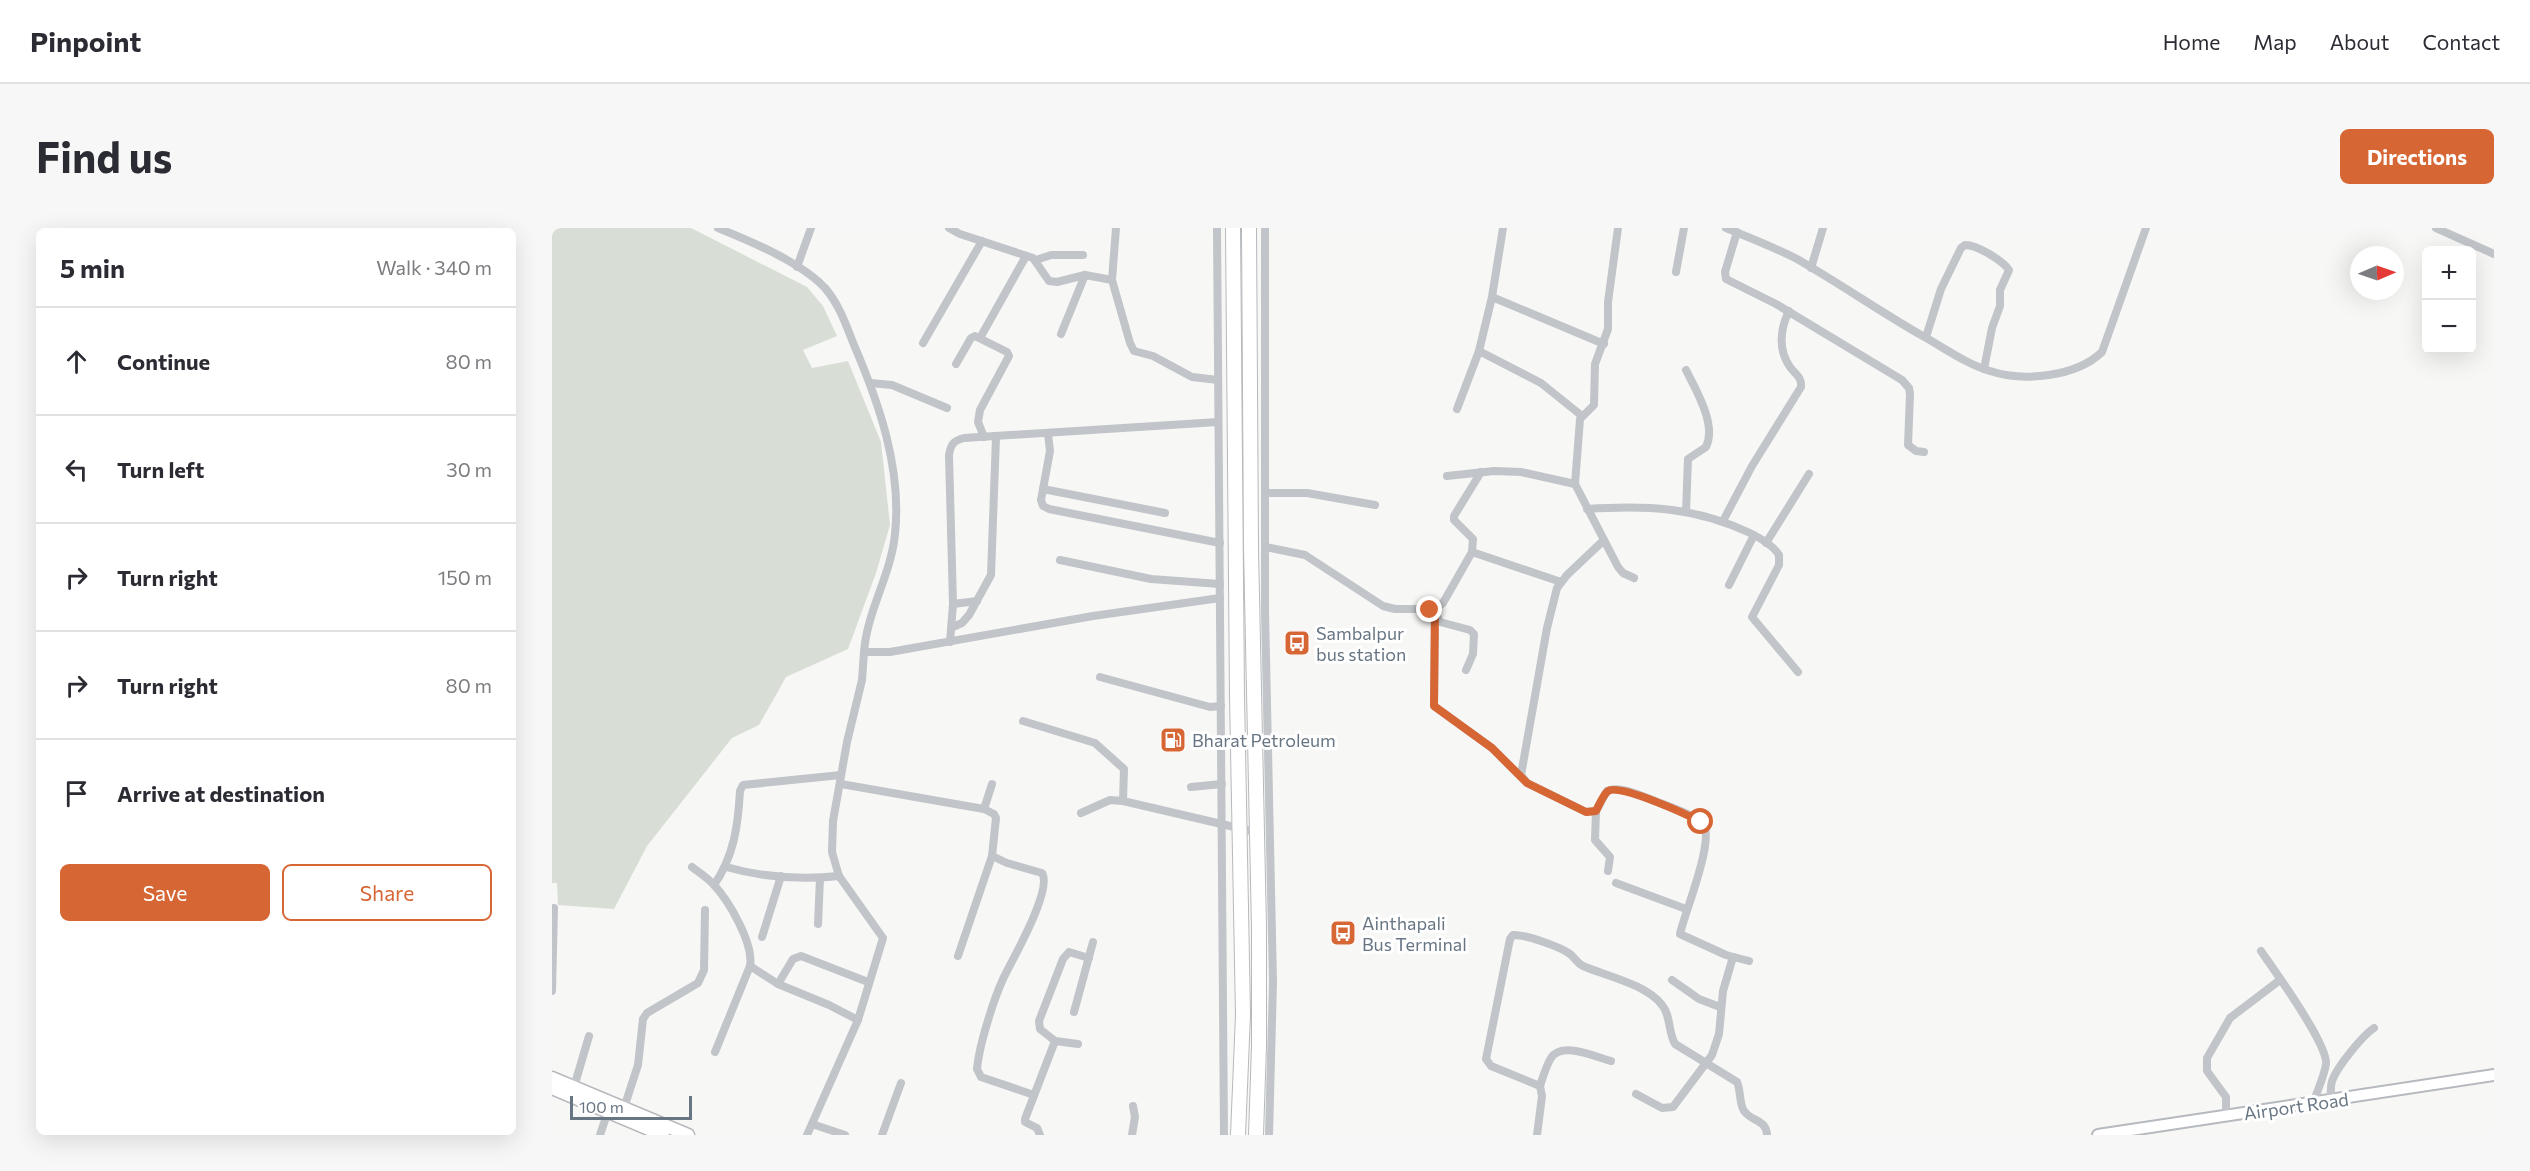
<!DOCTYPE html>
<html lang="en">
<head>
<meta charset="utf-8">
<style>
  body { margin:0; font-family:Commissioner,sans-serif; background:#f7f7f7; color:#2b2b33 }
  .controls { position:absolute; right:18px; top:18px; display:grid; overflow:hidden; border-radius:9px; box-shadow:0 6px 24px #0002 }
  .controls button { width:54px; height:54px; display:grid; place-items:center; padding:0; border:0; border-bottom:2px solid #e1e1e2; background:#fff; color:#2b2b33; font:30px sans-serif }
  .compass { position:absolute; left:1798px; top:18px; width:54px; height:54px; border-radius:50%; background:#fff; box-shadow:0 6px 24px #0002; rotate:88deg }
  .scale { position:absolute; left:18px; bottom:15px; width:122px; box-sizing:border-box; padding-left:6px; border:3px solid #687684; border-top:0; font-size:16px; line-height:21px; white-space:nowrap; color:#687684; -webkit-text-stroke:4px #fff; paint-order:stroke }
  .stop { position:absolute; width:18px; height:18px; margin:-14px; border:4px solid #d76635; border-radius:50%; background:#fff }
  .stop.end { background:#d76635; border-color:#fff; box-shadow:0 2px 6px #0008 }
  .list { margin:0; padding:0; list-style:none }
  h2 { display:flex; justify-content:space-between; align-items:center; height:78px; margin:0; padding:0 24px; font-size:26px }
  h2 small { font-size:20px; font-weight:400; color:#7c7c81 }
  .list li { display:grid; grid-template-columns:39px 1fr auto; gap:18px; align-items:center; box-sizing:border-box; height:108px; padding:0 24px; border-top:2px solid #e1e1e2 }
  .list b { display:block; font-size:22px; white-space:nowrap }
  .list em { font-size:20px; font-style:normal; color:#7c7c81 }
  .actions { display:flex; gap:12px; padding:18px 24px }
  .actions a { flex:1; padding:14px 0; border:2px solid #d76635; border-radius:9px; text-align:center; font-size:21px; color:#d76635 }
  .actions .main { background:#d76635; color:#fff }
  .icon { flex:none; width:33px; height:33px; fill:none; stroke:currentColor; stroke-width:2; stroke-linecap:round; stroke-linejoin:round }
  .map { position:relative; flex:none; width:1942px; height:907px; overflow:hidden; border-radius:9px }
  header { display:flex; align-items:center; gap:36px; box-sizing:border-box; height:84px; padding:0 30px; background:#fff; border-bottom:2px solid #e1e1e2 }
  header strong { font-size:28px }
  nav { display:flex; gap:33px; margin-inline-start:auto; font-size:21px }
  .intro { display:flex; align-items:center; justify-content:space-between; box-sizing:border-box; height:144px; padding:0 36px }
  h1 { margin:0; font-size:42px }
  .button { padding:15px 27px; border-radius:9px; background:#d76635; color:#fff; font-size:21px; font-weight:700 }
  main { display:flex; gap:36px; padding:0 36px }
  aside { flex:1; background:#fff; border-radius:9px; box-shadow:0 6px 24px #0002 }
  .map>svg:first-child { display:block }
</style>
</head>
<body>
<header>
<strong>Pinpoint</strong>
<nav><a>Home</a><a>Map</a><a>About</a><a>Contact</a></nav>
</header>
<div class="intro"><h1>Find us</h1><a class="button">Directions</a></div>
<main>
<aside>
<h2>5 min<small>Walk · 340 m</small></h2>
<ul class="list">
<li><svg class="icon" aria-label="ahead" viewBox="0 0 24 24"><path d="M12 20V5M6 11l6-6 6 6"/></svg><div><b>Continue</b></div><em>80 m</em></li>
<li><svg class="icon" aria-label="left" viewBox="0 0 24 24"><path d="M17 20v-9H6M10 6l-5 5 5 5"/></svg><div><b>Turn left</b></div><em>30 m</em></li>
<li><svg class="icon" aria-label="right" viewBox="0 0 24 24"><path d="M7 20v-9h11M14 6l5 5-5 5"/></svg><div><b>Turn right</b></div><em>150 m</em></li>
<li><svg class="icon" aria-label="right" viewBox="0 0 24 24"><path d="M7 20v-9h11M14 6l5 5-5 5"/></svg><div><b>Turn right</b></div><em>80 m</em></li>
<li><svg class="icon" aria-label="arrive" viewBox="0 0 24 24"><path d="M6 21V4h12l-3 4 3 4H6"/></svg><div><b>Arrive at destination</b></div></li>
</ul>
<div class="actions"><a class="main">Save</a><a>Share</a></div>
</aside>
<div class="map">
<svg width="1942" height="907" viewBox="0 0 1942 907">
  <rect width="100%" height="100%" fill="#f7f7f5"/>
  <!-- green -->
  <polygon fill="#d8ded6" points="0,0 139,0 255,59 271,78 285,108 251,122 260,140 296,133 329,214 338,297 324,345 296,421 234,449 207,497 180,510 95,618 62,681 6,677 5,655 0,655"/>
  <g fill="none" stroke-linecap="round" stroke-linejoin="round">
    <!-- secondary casing -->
    <g stroke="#b6babe" stroke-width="14">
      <polyline id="secondary" points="1546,907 1942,847"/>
    </g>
    <!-- primary casing -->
    <g stroke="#b6babe" stroke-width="15">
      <g id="primary">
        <polyline points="0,850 136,907"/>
        <polyline points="0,860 111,907"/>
      </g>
    </g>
    <!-- trunk casing -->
    <g stroke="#b6b9bc" stroke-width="16">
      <g id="trunk">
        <polyline points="681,0 685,467 691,787 686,907"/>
        <polyline points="697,0 699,320 707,700 707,818 704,907"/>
      </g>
    </g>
    <!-- minor -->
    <g stroke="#c1c4c8" stroke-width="8">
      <path d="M166,0C198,13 249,34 273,60C287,76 294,97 302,117C327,175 350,241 343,306C339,347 315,383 312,424"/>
      <polyline points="397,0 408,6 481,30 497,53 505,54 533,47 560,52 578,115 582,123 601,128 640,149 666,152"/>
      <polyline points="665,0 672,907"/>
      <polyline points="713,0 713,383 721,754 717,907"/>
      <polyline points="1066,0 1056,74 1056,101 1043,136 1042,177 1028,191 1023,256 1066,339 1071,345 1082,350"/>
      <path d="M1174,0C1198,10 1222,19 1245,31C1287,55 1327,83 1369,107C1391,119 1414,136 1438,143C1471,154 1524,149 1550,124L1594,0"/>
      <polyline points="1884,0 1942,26"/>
      <polyline points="1185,4 1173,44 1174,51 1224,76 1350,152 1357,160 1358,166 1356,217 1364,223 1372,224"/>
      <polyline points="484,32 499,27 531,27"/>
      <polyline points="245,39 259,0"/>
      <polyline points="1259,40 1271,0"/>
      <polyline points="1124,44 1132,0"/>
      <polyline points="560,52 564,0"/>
      <polyline points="940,69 1052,116"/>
      <polyline points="509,106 533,47"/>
      <path d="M1374,109L1389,61L1409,20L1413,17C1425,17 1450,32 1457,42L1448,62V78L1440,100L1432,141"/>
      <polyline points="428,110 474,28"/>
      <polyline points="371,115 430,13"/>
      <polyline points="927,123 989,155 1030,188"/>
      <polyline points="404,136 419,110 423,108 455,124 457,128 428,182 426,194 432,209"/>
      <polyline points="318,155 340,157 395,180"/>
      <polyline points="905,181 927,123 940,69 951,0"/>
      <polyline points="496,206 498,223 489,272 491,278 497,281 668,315"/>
      <polyline points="895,248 942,243 969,244 1023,256"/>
      <polyline points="491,261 613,285"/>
      <polyline points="713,265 755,265 823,277"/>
      <path d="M1035,281C1094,277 1143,279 1198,305C1208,310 1221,317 1227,327V337L1200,389L1246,444"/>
      <path d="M1134,284L1136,231L1154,219C1165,197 1144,162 1134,142"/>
      <path d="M1171,293L1200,238L1249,159C1250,149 1243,146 1238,139C1226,122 1228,101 1237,83"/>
      <path d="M1052,312L1015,347L1005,360L995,400L969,547L975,555L1034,584L1044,583L1055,563C1068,557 1090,568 1103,573C1115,578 1142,587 1150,594C1165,608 1132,686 1128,706L1174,727L1197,733"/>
      <polyline points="1214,315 1257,246"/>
      <polyline points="714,319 753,327 831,378 843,381 883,381 891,375 920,324 921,311 902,292 902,288 929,244"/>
      <polyline points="920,324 1009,354"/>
      <polyline points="508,332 599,351 668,356"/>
      <polyline points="1177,357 1202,307"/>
      <polyline points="401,376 425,373"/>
      <polyline points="883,381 882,478 940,520 970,550"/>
      <polyline points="884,387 888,394 918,402 922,406 921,426 914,442"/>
      <polyline points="401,399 410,395 417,387 439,347 444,209"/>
      <path d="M398,414L401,376L397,227C399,216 401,213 412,210L666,194"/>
      <polyline points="548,449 658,479 669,478"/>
      <polyline points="471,493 543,515 572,541 571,573 708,605"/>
      <polyline points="289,556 432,581 440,556"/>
      <polyline points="639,559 670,556"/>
      <path d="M432,581L442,586L444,590L440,628L455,635L490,645C501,662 460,732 451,751C441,773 427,818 425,841L429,849L482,867"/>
      <polyline points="1044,583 1043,612 1058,629 1056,643"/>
      <polyline points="529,585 558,572 571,573"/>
      <path d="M140,639C148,645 156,650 162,657C177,673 202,716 198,738L226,756L277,777L306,792"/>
      <path d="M174,639C210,649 250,652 287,648"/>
      <polyline points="1064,655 1134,681"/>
      <path d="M162,657C182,628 186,598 188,563L191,557L289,547"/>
      <polyline points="266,696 268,650"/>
      <polyline points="210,709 229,648"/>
      <path d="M1709,723C1722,742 1776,816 1774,836C1772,849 1765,863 1761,876"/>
      <polyline points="406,728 440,628"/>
      <polyline points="1120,752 1147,771 1168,779"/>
      <polyline points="226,756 241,731 249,728 316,754"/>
      <polyline points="0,763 2,680"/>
      <polyline points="522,784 541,714"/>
      <polyline points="503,813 488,801 487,793 511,731 517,724 537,730"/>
      <polyline points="163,824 198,738"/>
      <path d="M988,858C991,849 994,838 999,830C1010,813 1043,829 1059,833"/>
      <polyline points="22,859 37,808"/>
      <polyline points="1084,866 1110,880 1121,879 1160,827 1167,806 1171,763 1181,729"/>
      <path d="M1779,873C1779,867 1778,860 1780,853C1785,839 1810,808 1822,800"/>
      <polyline points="72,880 86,837 91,791 95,785 146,755 152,742 153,682"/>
      <polyline points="1674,889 1674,869 1655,843 1655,830 1678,790 1728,752"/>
      <polyline points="260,896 293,907"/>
      <polyline points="48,907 56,883"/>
      <polyline points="255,907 306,792 331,710 287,648 280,624 281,593 295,514 310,452 312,424 338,424 541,388 668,370"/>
      <polyline points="330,907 349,855"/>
      <polyline points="488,907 485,900 473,894 473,891 503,813 526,816"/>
      <polyline points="580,907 583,889 581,878"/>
      <path d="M985,907L990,868L988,858L939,838L934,831L958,711L961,707C972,706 1009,719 1018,726C1023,730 1025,735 1031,738C1054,748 1094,756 1110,777C1119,788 1116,804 1123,816L1185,854C1189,863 1187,875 1192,883C1200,894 1214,891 1215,907"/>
    </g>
    <!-- secondary -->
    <use href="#secondary" stroke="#fff" stroke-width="10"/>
    <!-- primary -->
    <use href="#primary" stroke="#fff" stroke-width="12"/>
    <!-- trunk -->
    <use href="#trunk" stroke="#fff" stroke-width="14"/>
  </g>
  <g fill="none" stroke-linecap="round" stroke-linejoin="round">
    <!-- route -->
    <path stroke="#d76635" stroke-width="8" d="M878,382L883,381L882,478L940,520L975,555L1034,584L1044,583C1047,577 1051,567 1056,563C1067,555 1136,587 1149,594"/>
  </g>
  <!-- icons -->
  <defs>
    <g id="bus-square" transform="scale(1.35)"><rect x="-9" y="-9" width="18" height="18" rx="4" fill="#d76635" stroke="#fff"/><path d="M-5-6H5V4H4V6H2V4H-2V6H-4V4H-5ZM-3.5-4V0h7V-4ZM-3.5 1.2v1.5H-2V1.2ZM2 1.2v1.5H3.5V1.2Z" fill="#fff"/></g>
    <g id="fuel-square" transform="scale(1.35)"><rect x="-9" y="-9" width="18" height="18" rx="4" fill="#d76635" stroke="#fff"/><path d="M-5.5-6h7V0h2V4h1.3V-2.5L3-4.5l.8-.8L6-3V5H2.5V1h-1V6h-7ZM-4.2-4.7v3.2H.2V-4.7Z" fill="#fff"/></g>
  </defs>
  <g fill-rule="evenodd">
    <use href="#bus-square" x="745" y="415"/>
    <use href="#fuel-square" x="621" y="512"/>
    <use href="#bus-square" x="791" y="705"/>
  </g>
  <g text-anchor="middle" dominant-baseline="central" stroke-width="6" stroke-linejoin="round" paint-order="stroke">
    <!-- poi labels -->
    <g font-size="18" fill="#687684" stroke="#fff" text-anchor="start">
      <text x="764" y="405">Sambalpur<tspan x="764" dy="21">bus station</tspan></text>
      <text x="640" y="512">Bharat Petroleum</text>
      <text x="810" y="695">Ainthapali<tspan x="810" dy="21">Bus Terminal</tspan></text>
    </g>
    <!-- street labels -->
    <g font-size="18" fill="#687684" stroke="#fff">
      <text transform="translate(1744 878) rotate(-8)">Airport Road</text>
    </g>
  </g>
</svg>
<div class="controls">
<button>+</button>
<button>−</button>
</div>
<svg class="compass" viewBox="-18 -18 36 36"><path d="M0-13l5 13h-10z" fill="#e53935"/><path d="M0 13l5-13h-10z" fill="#7c7c81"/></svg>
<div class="scale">100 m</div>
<div class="stop" style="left:1149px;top:594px"></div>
<div class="stop end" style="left:878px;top:382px"></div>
</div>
</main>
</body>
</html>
